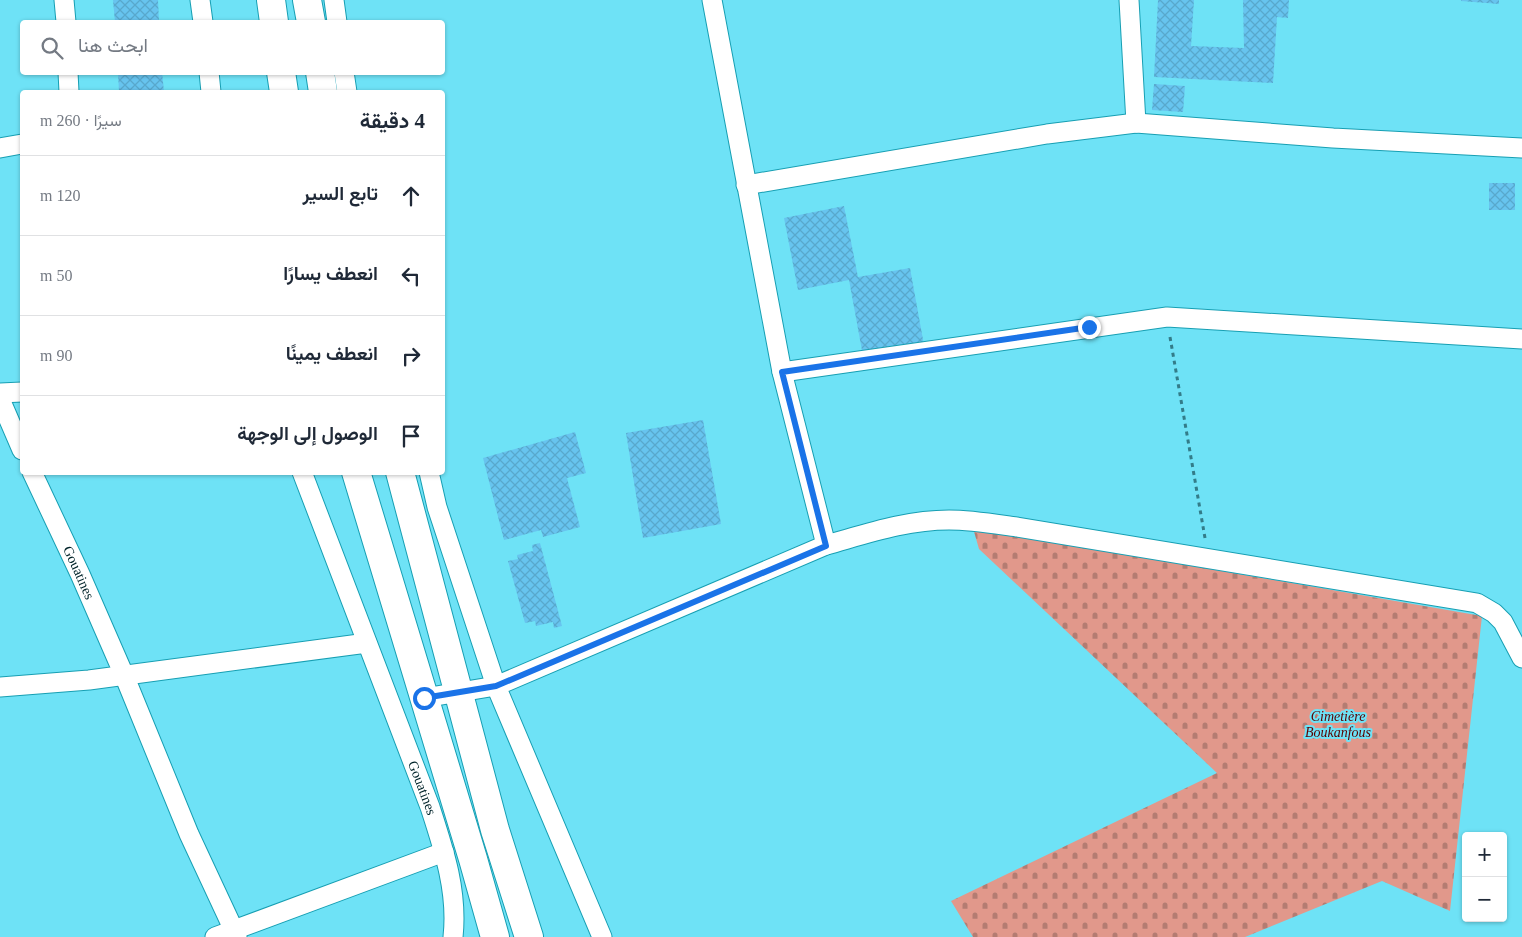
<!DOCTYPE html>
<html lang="ar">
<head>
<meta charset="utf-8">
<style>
  body { margin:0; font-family:"Times New Roman",Vazirmatn,serif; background:#f6f6f7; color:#1f2937; direction:rtl }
  .controls { position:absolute; right:15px; bottom:15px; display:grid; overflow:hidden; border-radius:5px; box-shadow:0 1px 4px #0004 }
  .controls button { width:45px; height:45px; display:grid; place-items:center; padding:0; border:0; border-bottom:1px solid #e0e1e3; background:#fff; color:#1f2937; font:25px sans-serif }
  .stop { position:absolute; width:15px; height:15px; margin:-11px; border:4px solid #1a73e8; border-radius:50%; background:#fff }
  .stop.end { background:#1a73e8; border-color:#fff; box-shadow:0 1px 5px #0008 }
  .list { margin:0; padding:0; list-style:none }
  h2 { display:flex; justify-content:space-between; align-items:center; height:65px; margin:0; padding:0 20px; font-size:21px }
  h2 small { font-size:16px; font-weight:400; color:#747a83 }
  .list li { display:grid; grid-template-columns:32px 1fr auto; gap:15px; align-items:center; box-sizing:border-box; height:80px; padding:0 20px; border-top:1px solid #e0e1e3 }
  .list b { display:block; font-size:19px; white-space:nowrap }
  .list em { font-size:16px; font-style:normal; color:#747a83 }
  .icon { flex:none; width:28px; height:28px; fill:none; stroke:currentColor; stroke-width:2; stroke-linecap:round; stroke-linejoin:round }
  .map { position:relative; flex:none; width:1522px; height:937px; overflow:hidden; direction:ltr }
  .search { position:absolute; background:#fff; box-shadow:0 1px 4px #0004; left:20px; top:20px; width:425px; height:55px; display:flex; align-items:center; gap:12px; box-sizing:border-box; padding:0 18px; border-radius:5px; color:#747a83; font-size:19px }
  .panel { position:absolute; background:#fff; box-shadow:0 1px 4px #0004; left:20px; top:90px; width:425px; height:385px; border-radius:5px; direction:rtl }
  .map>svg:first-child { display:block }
</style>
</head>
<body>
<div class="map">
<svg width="1522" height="937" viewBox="0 0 1522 937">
  <defs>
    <pattern id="cemetery-stones" width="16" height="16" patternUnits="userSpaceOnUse" patternTransform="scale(1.25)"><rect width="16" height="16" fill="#e1988b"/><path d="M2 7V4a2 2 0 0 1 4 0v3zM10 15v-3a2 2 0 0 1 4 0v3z" fill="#b47c72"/></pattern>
    <pattern id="building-cross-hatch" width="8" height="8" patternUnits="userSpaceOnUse" patternTransform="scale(1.25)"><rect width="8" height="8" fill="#67c4ef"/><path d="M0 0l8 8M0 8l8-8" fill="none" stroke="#58a8cd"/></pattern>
  </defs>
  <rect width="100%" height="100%" fill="#6ee2f6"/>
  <!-- cemetery -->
  <polygon fill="url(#cemetery-stones)" points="973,528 1482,616 1450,911 1382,881 1245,937 973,937 951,901 1217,773 979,549"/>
  <!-- building -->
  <g fill="url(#building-cross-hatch)">
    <polygon points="113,0 158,0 159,22 115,22"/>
    <polygon points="1158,0 1194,0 1191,46 1244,48 1243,0 1289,0 1288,18 1277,17 1273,83 1154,77"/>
    <polygon points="1461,0 1499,0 1499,4 1461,1"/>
    <polygon points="118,72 162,72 164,92 119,92"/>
    <polygon points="1154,84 1185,86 1183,112 1152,110"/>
    <rect x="1489" y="183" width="26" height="27"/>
    <polygon points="844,206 858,277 910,268 924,345 863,356 849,280 798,290 784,218"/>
    <polygon points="703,420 721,524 643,538 626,433"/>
    <polygon points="575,432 586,473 567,478 580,527 543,537 541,530 504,540 483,458"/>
    <polygon points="540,543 562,626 554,628 553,622 536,626 535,621 525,623 508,561 518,559 517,555 533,551 532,545"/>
  </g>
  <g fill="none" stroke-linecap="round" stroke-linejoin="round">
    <!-- street casing -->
    <g stroke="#179fb3" stroke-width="21">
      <g id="street">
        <polyline points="64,0 66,22"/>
        <polyline points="200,0 203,22"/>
        <polyline points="334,0 337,22"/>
        <polyline points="1129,0 1136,123"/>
        <polyline points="68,72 69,92"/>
        <polyline points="209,72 211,92"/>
        <polyline points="344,72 347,92"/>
        <polyline points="0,148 22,144"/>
        <polyline points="746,185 1047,134 1136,123 1333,138 1522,148"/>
        <polyline points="782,372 1167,317 1522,339"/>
        <polyline points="0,393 22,392"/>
        <polyline points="0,399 22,450"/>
        <path id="s1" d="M32,472L80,574L124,675L189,834L237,937"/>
        <path id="s2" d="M302,472L430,807C444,850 458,892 453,937"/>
        <polyline points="429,472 437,507 496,686 602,937"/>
        <path d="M826,545C866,534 906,520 949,520C972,520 995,524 1017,527L1477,603L1494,613L1503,622L1522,658"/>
        <polyline points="0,687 89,680 367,643"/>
        <polyline points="424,698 496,686 826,545 782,372 712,0"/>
        <polyline points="215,937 444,852"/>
      </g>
    </g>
    <!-- highway casing -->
    <g stroke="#179fb3" stroke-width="30">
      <g id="highway">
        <polyline points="271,0 274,22"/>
        <polyline points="307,0 311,22"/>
        <polyline points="281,72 284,92"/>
        <polyline points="320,72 323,92"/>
        <polyline points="356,472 473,859 495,937"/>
        <polyline points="400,472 495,830 529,937"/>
      </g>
    </g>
    <!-- path -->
    <polyline stroke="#337c89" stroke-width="3" stroke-dasharray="4 4" stroke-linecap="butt" points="1170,337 1205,538"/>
    <!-- street -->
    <use href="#street" stroke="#fff" stroke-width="19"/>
    <!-- highway -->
    <use href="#highway" stroke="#fff" stroke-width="28"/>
  </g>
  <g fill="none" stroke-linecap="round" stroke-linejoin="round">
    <!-- route -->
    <polyline stroke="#1a73e8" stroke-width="6" points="424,698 496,686 826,546 782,372 1089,327"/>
  </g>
  <g text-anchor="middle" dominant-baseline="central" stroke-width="4" stroke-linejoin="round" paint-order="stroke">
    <!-- street labels -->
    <g font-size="14" fill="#002329" stroke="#6ee2f6">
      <text stroke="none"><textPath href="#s1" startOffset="111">Gouatines</textPath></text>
      <text stroke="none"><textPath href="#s2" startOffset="338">Gouatines</textPath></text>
    </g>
    <!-- park labels -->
    <g font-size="14" font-style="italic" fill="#5a0200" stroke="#6ee2f6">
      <text x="1338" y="716">Cimetière<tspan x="1338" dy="16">Boukanfous</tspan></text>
    </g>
  </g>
</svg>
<div class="controls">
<button>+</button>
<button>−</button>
</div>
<div class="stop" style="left:424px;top:698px"></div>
<div class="stop end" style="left:1089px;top:327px"></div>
<div class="search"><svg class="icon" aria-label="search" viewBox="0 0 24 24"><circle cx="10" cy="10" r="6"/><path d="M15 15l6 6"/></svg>ابحث هنا</div>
<section class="panel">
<h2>4 دقيقة<small>سيرًا · 260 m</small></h2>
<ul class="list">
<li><svg class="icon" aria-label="ahead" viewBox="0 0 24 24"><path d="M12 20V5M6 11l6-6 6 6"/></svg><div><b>تابع السير</b></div><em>120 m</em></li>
<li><svg class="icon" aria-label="left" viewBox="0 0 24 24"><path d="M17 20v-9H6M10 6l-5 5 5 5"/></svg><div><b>انعطف يسارًا</b></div><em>50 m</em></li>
<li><svg class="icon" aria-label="right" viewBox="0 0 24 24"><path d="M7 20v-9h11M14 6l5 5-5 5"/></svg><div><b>انعطف يمينًا</b></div><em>90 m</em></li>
<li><svg class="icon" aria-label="arrive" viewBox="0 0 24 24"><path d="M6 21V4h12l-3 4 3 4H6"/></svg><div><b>الوصول إلى الوجهة</b></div></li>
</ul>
</section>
</div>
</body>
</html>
